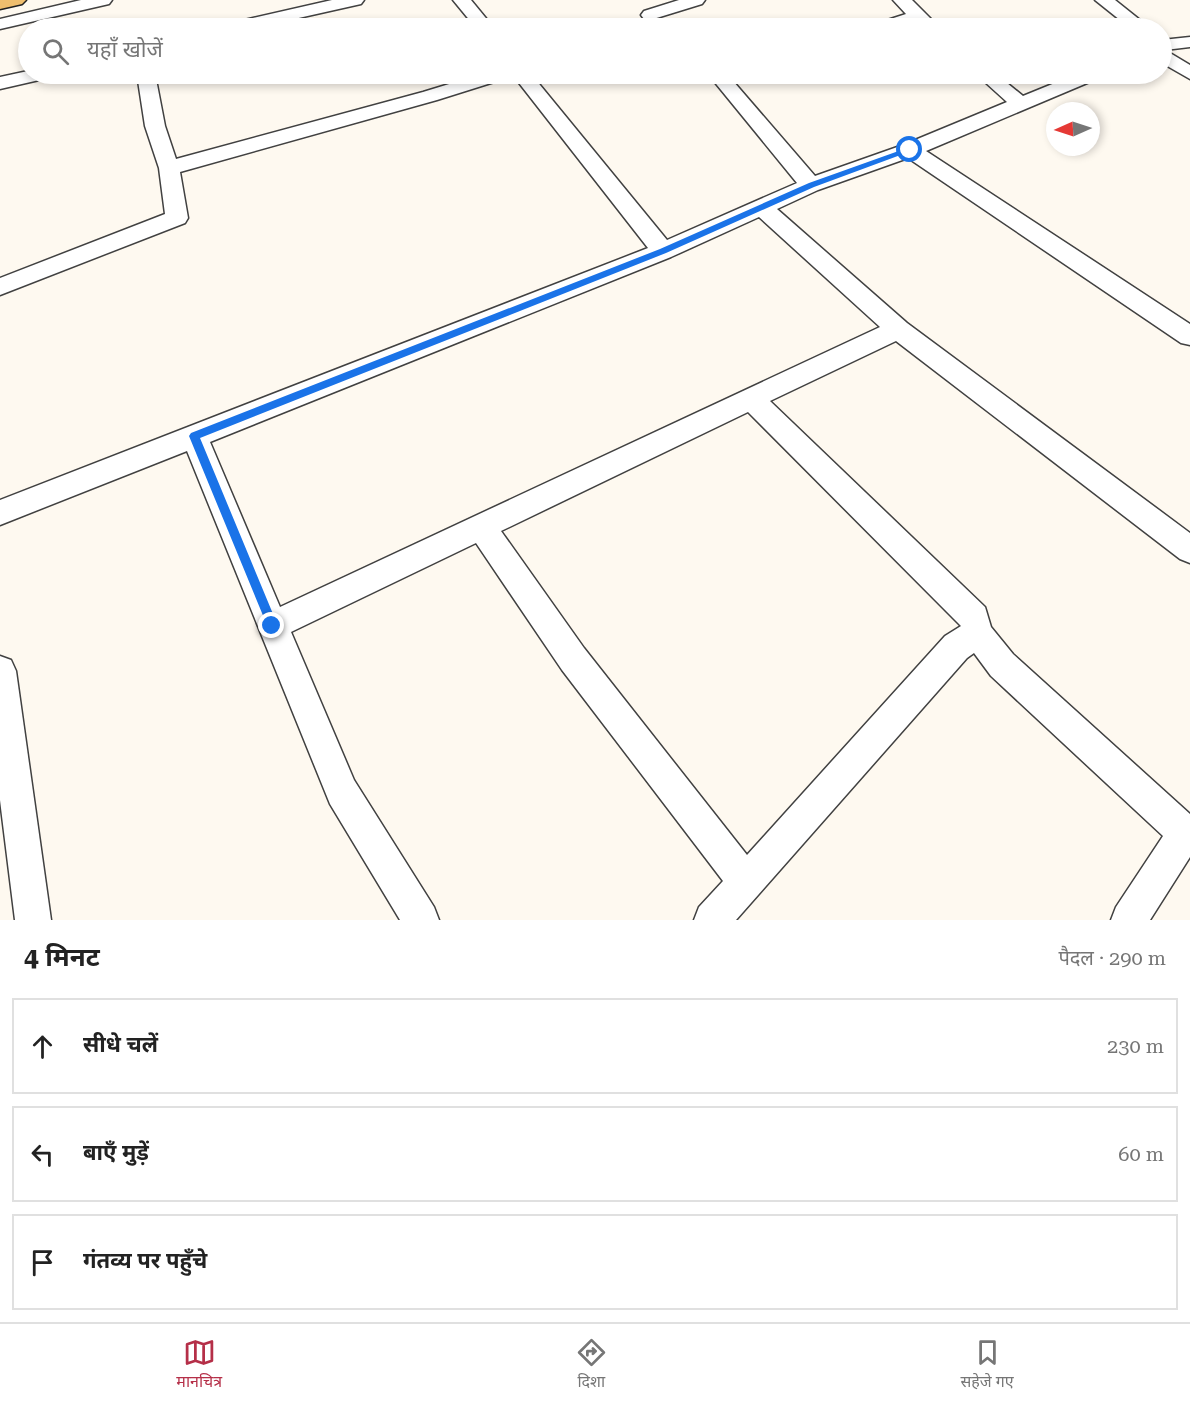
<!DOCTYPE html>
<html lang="hi">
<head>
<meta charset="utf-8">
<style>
  body { margin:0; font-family:"Roboto Serif","Noto Sans Devanagari",serif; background:#f6f6f6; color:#222 }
  .compass { position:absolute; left:1046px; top:102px; width:54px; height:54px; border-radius:50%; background:#fff; box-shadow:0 3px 9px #0003; rotate:267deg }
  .stop { position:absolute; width:18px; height:18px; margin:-14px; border:4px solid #1a73e8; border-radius:50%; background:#fff }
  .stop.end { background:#1a73e8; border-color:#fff; box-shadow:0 2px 6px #0008 }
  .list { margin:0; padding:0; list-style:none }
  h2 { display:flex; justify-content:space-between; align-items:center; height:78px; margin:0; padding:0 24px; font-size:26px }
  h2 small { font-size:20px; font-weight:400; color:#767676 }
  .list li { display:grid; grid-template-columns:39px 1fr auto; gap:18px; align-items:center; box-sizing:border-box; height:96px; margin:0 12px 12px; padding:0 12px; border:2px solid #e0e0e0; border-radius:0px }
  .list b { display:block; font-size:22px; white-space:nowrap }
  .list em { font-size:20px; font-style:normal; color:#767676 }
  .icon { flex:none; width:33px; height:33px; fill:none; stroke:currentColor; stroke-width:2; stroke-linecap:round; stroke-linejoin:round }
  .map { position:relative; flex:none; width:1190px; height:920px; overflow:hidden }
  .search { position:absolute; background:#fff; box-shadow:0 3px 9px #0003; left:18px; right:18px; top:18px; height:66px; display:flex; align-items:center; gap:15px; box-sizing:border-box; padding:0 21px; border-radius:33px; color:#767676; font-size:22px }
  .sheet { height:402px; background:#fff }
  nav { display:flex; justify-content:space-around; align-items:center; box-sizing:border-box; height:84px; border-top:2px solid #e0e0e0; background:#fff; font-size:16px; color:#767676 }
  nav a { display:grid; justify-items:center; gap:3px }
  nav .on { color:#b52f48 }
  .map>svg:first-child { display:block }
</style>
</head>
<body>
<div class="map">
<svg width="1190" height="920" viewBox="0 0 1190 920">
  <rect width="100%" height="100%" fill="#fef9f0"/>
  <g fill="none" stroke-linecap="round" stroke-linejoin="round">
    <!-- street casing -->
    <g stroke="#414141" stroke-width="3">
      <g id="street">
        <polygon points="81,0 112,0 109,4 0,29 0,19"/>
        <polygon points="332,0 364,0 361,4 254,28 224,28 227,24"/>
        <polygon points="453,0 471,0 494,28 476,28"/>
        <polygon points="679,0 705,0 702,4 650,20 644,19 641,15 644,11"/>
        <polygon points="893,0 912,0 940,28 921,28 915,22 897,28 872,28 875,24 906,14"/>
        <polygon points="1095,0 1115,0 1150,28 1130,28"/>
        <polygon points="1190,37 1190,47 1165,50 1190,65 1190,79 1162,63 1162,40"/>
        <polygon points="28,71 28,74 50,74 48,78 0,89 0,77"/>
        <polygon points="137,74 155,74 165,126 176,159 423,92 482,74 509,74 507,78 437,100 180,172 188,218 185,223 0,295 0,278 165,214 159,168 145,126"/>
        <path d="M512,74H531L667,240L797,183L708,74H727L815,176L903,145L1007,102L976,74H996L1023,96L1077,74H1101L1099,78L926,151L1190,324V345L1181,343L908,158L818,190L777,209L907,323L1190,533V563L1180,559L896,341L770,401L985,607L991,627L1013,654L1190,814V857L1150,920H1111L1116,907L1163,836L991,676L974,653L967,658L736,920H694L699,907L723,881L562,670L476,543L291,632L354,780L434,907L439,920H400L330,804L187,451L0,525V500L648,248ZM759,217L880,327L280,607L210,442L671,257ZM748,412L961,626L945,636L747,855L584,648L501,531Z"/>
        <polygon points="0,656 11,660 16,671 51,920 15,920 0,800"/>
      </g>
    </g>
    <!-- primary casing -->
    <g stroke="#1f1f1f" stroke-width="3">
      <polygon id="primary" points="0,0 26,0 22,4 0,9"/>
    </g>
    <!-- street -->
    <use href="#street" fill="#fff" fill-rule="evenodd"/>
    <!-- primary -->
    <use href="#primary" fill="#efbe6e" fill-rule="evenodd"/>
  </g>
  <!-- route -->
  <polygon fill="#1a73e8" points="907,148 914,150 814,187 666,253 200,438 278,626 272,631 269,630 189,436 191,433 660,249 809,183"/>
</svg>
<svg class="compass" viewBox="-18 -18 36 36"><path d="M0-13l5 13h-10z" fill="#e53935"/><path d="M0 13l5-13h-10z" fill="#767676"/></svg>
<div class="stop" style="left:910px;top:150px"></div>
<div class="stop end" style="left:272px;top:626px"></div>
<div class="search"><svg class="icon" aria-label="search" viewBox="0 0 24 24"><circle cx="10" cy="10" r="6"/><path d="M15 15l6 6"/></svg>यहाँ खोजें</div>
</div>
<section class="sheet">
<h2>4 मिनट<small>पैदल · 290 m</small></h2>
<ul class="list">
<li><svg class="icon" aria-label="ahead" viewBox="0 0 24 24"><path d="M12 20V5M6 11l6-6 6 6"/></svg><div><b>सीधे चलें</b></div><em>230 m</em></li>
<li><svg class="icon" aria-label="left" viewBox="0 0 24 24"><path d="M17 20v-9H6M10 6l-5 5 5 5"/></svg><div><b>बाएँ मुड़ें</b></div><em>60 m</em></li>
<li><svg class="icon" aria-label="arrive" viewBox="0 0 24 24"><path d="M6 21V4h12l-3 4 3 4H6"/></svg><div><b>गंतव्य पर पहुँचे</b></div></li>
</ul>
</section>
<nav>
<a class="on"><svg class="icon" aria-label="map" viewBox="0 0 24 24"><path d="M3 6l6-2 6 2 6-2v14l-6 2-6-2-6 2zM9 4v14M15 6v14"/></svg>मानचित्र</a>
<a><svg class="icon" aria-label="directions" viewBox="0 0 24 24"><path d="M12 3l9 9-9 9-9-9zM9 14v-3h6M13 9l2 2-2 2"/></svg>दिशा</a>
<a><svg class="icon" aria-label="saved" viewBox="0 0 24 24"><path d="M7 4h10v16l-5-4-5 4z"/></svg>सहेजे गए</a>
</nav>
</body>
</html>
